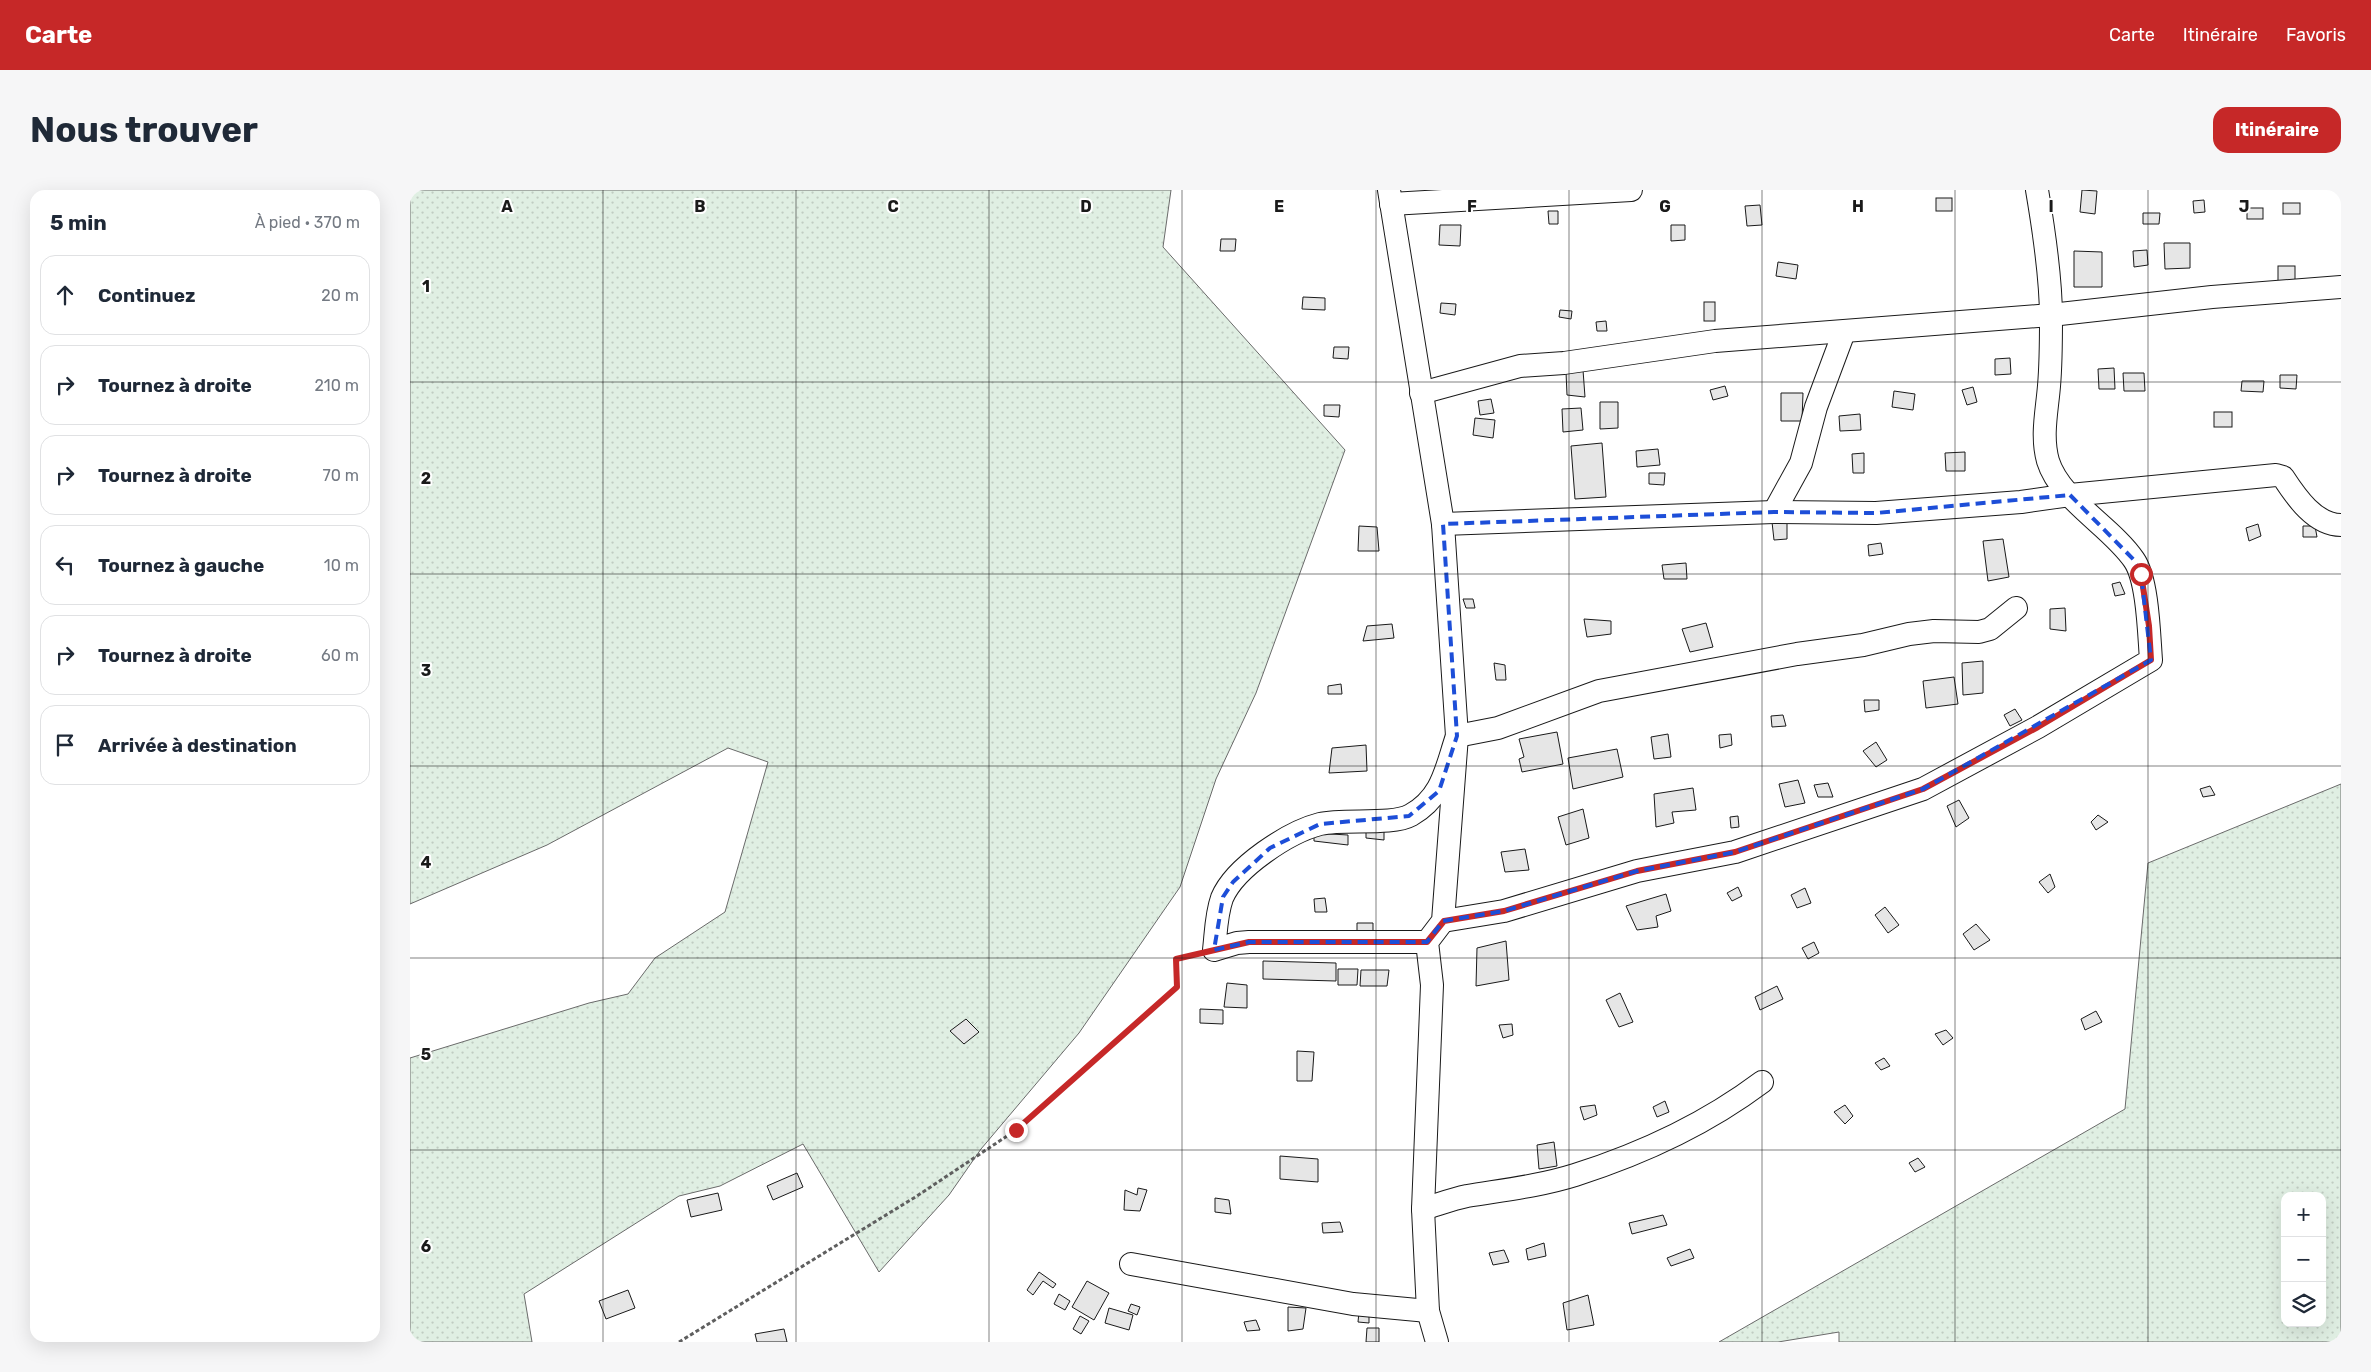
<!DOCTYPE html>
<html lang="fr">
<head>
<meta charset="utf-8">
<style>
  body { margin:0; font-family:Rubik,sans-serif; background:#f6f6f7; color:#1f2937 }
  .controls { position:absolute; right:15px; bottom:15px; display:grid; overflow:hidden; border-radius:10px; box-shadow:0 5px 20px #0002 }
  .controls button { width:45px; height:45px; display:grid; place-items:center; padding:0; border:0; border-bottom:1px solid #e0e1e3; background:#fff; color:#1f2937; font:25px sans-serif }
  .stop { position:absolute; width:15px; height:15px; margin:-11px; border:4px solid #c62828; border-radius:50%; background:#fff }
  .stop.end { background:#c62828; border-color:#fff; box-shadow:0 1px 5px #0008 }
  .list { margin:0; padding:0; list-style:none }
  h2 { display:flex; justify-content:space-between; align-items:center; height:65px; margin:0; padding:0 20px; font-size:21px }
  h2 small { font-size:16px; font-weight:400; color:#747a83 }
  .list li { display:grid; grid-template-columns:32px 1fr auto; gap:15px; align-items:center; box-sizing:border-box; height:80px; margin:0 10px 10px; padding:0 10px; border:1px solid #e0e1e3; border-radius:15px }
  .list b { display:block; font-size:19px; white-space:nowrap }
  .list em { font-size:16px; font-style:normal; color:#747a83 }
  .icon { flex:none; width:28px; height:28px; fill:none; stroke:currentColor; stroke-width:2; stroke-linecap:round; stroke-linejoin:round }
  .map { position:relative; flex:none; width:1931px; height:1152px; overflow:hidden; border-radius:15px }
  header { display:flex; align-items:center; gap:30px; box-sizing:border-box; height:70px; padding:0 25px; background:#c62828; color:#fff }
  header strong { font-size:24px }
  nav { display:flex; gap:28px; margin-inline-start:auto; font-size:18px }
  .intro { display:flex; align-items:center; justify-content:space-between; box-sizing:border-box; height:120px; padding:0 30px }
  h1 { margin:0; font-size:35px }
  .button { padding:12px 22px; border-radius:15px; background:#c62828; color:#fff; font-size:18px; font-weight:700 }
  main { display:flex; gap:30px; padding:0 30px }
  aside { flex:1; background:#fff; border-radius:15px; box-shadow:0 5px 20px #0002 }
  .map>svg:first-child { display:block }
</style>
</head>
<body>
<header>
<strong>Carte</strong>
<nav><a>Carte</a><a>Itinéraire</a><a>Favoris</a></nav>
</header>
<div class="intro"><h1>Nous trouver</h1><a class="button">Itinéraire</a></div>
<main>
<aside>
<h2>5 min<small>À pied · 370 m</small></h2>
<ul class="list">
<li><svg class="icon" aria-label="ahead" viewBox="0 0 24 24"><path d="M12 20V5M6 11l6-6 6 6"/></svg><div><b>Continuez</b></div><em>20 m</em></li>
<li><svg class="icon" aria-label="right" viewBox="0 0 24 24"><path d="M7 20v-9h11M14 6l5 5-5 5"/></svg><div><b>Tournez à droite</b></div><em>210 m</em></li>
<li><svg class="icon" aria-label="right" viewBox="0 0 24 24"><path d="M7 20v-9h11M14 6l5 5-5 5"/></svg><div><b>Tournez à droite</b></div><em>70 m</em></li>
<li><svg class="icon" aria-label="left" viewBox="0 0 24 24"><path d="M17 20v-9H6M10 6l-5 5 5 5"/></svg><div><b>Tournez à gauche</b></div><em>10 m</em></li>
<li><svg class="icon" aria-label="right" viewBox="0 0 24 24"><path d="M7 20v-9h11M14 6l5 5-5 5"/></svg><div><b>Tournez à droite</b></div><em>60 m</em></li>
<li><svg class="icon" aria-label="arrive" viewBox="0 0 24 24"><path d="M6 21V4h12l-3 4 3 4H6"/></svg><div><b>Arrivée à destination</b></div></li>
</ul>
</aside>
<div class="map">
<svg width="1931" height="1152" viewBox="0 0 1931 1152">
  <defs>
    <pattern id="grass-dots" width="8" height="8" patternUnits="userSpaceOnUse" patternTransform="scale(1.25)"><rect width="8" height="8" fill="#e0efe3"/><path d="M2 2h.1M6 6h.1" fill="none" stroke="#c0ccc2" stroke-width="1.8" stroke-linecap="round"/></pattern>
  </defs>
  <rect width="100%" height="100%" fill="#fff"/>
  <!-- grass -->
  <g fill="url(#grass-dots)" stroke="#6a6a6a" fill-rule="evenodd">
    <polygon points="0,0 761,0 753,57 935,260 846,503 806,589 770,697 669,843 571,959 539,1005 469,1082 393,954 310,996 269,1006 114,1104 122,1152 5,1152 0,1148 0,868 179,813 218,804 245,768 315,722 358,572 318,558 137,655 0,714"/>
    <path d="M1931,594V1152H1429V1142L1368,1152H1309L1715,919L1738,673ZM1875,1006H1912V1133H1875Z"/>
  </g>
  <!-- building -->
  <g fill="#e6e6e6" stroke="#1a1a1a">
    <polygon points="1672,0 1687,1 1685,24 1670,22"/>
    <rect x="1526" y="8" width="16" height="13"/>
    <polygon points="1794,10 1795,22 1784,23 1783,11"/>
    <rect x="1873" y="13" width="17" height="11"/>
    <polygon points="1350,15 1352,35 1337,36 1335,16"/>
    <rect x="1837" y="18" width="16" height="11"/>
    <polygon points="1138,21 1148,21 1148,34 1139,34"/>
    <polygon points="1733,23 1750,23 1749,34 1733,34"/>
    <polygon points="1030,35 1051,35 1050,56 1029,55"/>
    <polygon points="1261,35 1275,35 1275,50 1261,51"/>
    <polygon points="811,49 826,49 825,61 810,61"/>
    <polygon points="1754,53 1780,53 1780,78 1755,79"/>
    <polygon points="1737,60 1738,75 1724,77 1723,61"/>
    <polygon points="1664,61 1692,62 1692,97 1664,97"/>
    <polygon points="1368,72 1388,75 1386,89 1366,86"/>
    <rect x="1868" y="76" width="17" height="16"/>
    <polygon points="893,107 915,108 915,120 892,119"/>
    <rect x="1294" y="112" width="11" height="19"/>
    <polygon points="1031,113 1046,114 1045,125 1030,123"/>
    <polygon points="1150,120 1162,121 1161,129 1149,127"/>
    <polygon points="1196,131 1197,141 1187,141 1186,132"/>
    <polygon points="924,157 939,157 938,169 923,168"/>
    <polygon points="1600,168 1601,184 1585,185 1585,169"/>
    <polygon points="1704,178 1705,199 1689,199 1688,179"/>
    <polygon points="1173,180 1175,207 1157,205 1156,182"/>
    <polygon points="1713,183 1734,183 1735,201 1714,201"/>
    <polygon points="1870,185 1887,185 1886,199 1870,198"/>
    <polygon points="1832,191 1854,191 1853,202 1831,201"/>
    <polygon points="1315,196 1318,206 1303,210 1300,200"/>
    <polygon points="1563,197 1567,212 1557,215 1552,200"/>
    <polygon points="1484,201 1505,204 1503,220 1482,217"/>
    <polygon points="1371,203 1393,203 1392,231 1371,231"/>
    <polygon points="1081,209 1084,223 1070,225 1068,211"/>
    <polygon points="1190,212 1208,212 1208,238 1190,239"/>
    <polygon points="914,215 930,215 929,227 914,226"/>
    <polygon points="1171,218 1173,240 1153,242 1152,219"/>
    <rect x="1804" y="222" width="18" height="15"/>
    <polygon points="1450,224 1451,240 1430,241 1429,226"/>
    <polygon points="1065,228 1085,230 1083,248 1063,245"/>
    <polygon points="1192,253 1196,307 1165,309 1161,256"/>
    <polygon points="1248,259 1250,275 1227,277 1226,261"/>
    <polygon points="1555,262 1555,281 1536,281 1535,263"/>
    <polygon points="1454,263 1454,283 1443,283 1442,264"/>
    <polygon points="1239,283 1255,283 1254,295 1239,294"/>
    <polygon points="1362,332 1377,332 1377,349 1364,350"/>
    <polygon points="1848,334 1851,346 1839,351 1836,338"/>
    <polygon points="949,336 967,337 969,361 948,361"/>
    <polygon points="1893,336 1905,336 1907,347 1893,347"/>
    <polygon points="1593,349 1599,387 1578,391 1573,351"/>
    <polygon points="1471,353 1473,364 1459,366 1458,355"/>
    <polygon points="1276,373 1277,389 1254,389 1252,375"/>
    <polygon points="1710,392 1715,404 1705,406 1702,394"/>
    <polygon points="1053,409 1063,409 1065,418 1056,418"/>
    <polygon points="1655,418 1656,441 1640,439 1640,419"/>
    <polygon points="1174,429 1201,431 1201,444 1177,447"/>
    <polygon points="1296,433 1303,457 1280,462 1272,439"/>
    <polygon points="982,434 984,448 953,451 957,436"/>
    <polygon points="1573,471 1573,503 1553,505 1552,473"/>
    <polygon points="1084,473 1095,475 1096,490 1086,490"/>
    <polygon points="1544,487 1548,514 1516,518 1513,491"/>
    <polygon points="931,494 932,504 918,504 918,496"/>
    <polygon points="1454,510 1469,510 1469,520 1455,522"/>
    <polygon points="1605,519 1612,530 1600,536 1594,525"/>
    <polygon points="1373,525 1376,536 1362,537 1361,526"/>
    <polygon points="1147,542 1153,574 1112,582 1109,569 1114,567 1109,549"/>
    <polygon points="1258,544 1261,567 1244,569 1241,547"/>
    <polygon points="1321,544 1322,555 1310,558 1309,545"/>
    <polygon points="1466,552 1477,570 1466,577 1453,561"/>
    <polygon points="956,555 957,581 919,583 922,558"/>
    <polygon points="1207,559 1213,587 1163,599 1158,568"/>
    <polygon points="1388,590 1395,613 1375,617 1369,594"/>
    <polygon points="1418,593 1423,607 1408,607 1404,595"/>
    <polygon points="1800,596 1805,605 1793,607 1790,599"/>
    <polygon points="1283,598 1286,620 1262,622 1264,633 1246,637 1244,604"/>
    <polygon points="1549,610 1559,628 1546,637 1537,616"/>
    <polygon points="1173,619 1179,648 1156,655 1148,627"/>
    <polygon points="1688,625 1698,632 1686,640 1681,632"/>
    <polygon points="1328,626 1329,637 1321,638 1320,627"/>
    <polygon points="956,637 974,637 974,650 956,648"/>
    <polygon points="904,643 938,645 938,655 904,651"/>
    <polygon points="1115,659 1119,680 1095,682 1091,662"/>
    <polygon points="1640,684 1645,697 1638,703 1629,692"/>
    <polygon points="1328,697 1332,706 1322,711 1317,703"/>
    <polygon points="1395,698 1401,713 1387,718 1381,705"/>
    <polygon points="1256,704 1261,721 1246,726 1248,737 1227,740 1216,716"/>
    <polygon points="915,708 917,722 905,722 904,709"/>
    <polygon points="1475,717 1489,735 1478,743 1465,725"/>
    <polygon points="947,733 963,733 963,744 947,745"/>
    <polygon points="1566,734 1580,750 1564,760 1553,744"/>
    <polygon points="1096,751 1099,790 1066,796 1067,758"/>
    <polygon points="1404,752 1409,763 1398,769 1392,758"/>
    <polygon points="853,771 926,773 926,791 853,789"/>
    <polygon points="928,779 948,779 947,795 928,795"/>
    <polygon points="951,780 979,780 977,796 950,796"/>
    <polygon points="817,793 837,795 837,818 814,817"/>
    <polygon points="1367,796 1373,809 1350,820 1345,807"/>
    <polygon points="1210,803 1223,832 1209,837 1196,810"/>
    <polygon points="790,819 813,820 813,834 790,833"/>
    <polygon points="1686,821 1692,832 1675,840 1671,829"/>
    <polygon points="556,829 569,842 554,854 540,841"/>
    <polygon points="1102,834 1103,845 1093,848 1089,835"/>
    <polygon points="1536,840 1543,848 1533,855 1525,844"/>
    <polygon points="887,861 904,862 902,891 887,891"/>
    <polygon points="1474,868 1480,876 1471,880 1465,873"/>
    <polygon points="1255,911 1259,922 1247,927 1243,917"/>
    <polygon points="1185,915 1187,925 1174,930 1170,917"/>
    <polygon points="1435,915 1443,926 1435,934 1424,922"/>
    <polygon points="1144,952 1147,976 1129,979 1127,955"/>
    <polygon points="870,966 908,969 908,992 870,989"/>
    <polygon points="1508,968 1515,977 1505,982 1499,973"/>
    <polygon points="387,983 393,997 363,1010 357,996"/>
    <polygon points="728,998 737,1000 730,1021 714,1020 715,1000 727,1005"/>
    <polygon points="308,1003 312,1020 281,1027 277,1010"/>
    <polygon points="805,1008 819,1010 821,1024 805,1022"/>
    <polygon points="1253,1025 1257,1035 1222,1044 1219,1033"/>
    <polygon points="930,1032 933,1042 913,1043 912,1033"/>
    <polygon points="1134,1053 1136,1066 1118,1070 1116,1059"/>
    <polygon points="1280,1059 1284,1068 1261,1076 1257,1068"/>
    <polygon points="1094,1060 1099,1072 1083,1075 1079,1063"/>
    <polygon points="629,1082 646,1094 643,1098 633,1091 623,1105 617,1100"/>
    <polygon points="677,1091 699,1103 684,1130 662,1117"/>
    <polygon points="218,1100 225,1118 196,1129 189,1111"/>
    <polygon points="649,1104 660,1111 655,1120 644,1114"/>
    <polygon points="1178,1105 1184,1135 1157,1140 1153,1113"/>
    <polygon points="721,1114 730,1117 727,1125 718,1121"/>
    <polygon points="878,1117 896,1118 893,1139 878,1141"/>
    <polygon points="699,1118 723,1125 719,1140 695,1133"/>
    <polygon points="949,1122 959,1124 959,1133 948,1132"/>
    <polygon points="670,1126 679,1131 671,1144 663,1139"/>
    <polygon points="846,1130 850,1140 837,1141 834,1132"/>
    <polygon points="957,1138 969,1138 969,1152 956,1152"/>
    <polygon points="374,1139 377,1152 347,1152 345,1144"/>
  </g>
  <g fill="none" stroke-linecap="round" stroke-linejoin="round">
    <!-- street casing -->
    <g stroke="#1a1a1a" stroke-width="24">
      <g id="street">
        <polyline points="979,0 1033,334 1047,546 1033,731 1017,752 1022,795 1013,1019 1018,1121 1027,1152"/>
        <polyline points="981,14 1221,0"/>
        <polyline points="1011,203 1110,176 1154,173 1305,151 1641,125 1802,107 1931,97"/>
        <polyline points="1364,322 1391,273 1406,217 1434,142"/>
        <path d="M1033,334L1364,322L1466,323L1611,312L1660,305L1866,285L1873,287C1886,307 1905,335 1931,335"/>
        <path d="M1033,731L1094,721L1227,681L1325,662L1513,599L1628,537L1741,470C1739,445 1738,390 1724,370C1702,337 1650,310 1638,271C1631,246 1637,221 1639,196C1641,173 1641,150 1641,128C1641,86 1634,41 1627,0"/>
        <path d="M1017,752H839L827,753L804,760C806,743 806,725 812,708C825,677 879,642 910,634C934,628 981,636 1001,625C1033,607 1036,578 1047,546L1088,538L1189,501L1387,464L1453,455L1499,444L1524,441L1569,442L1580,439L1606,418"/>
        <path d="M1013,1019C1027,1015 1042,1009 1057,1006C1093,1000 1130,996 1165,985C1231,964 1296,934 1352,892"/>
        <polyline points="721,1074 943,1114 1018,1121"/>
      </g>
    </g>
    <!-- path -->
    <polyline stroke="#5f5f5f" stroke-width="3" stroke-dasharray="4 2.5" stroke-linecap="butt" points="269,1152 507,1006 606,940 767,797 766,769 781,766"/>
    <!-- street -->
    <use href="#street" stroke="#fff" stroke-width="22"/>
  </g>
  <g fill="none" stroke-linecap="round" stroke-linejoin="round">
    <!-- route -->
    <polyline stroke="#c62828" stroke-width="6" points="606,940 767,797 766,769 839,752 1017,752 1034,731 1094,721 1227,681 1325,662 1513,599 1628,537 1741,470 1739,436 1731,384"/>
  </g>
  <!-- marked area -->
  <path fill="none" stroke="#1d4ed8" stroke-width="4" stroke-dasharray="10 6" stroke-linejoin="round" d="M1660,305L1724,370L1731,384L1741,470L1513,599L1325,662L1227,681L1094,721L1033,731L1017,752H839L804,760L813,707L823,692L860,658L910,634L999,626L1029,601L1047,546L1033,334L1364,322L1466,323Z"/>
  <!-- grid -->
  <path fill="none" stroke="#1a1a1a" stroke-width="1" stroke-opacity="0.55" d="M193,0V1152M386,0V1152M579,0V1152M772,0V1152M966,0V1152M1159,0V1152M1352,0V1152M1545,0V1152M1738,0V1152M0,192H1931M0,384H1931M0,576H1931M0,768H1931M0,960H1931"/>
  <g font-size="16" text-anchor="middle" font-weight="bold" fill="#1a1a1a" stroke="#fff" stroke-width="4" stroke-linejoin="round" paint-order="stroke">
    <text x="97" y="22">A</text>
    <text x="290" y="22">B</text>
    <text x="483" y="22">C</text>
    <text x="676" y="22">D</text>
    <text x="869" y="22">E</text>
    <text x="1062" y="22">F</text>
    <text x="1255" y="22">G</text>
    <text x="1448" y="22">H</text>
    <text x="1641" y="22">I</text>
    <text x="1834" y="22">J</text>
    <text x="16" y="102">1</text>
    <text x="16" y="294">2</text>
    <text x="16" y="486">3</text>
    <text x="16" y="678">4</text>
    <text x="16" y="870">5</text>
    <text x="16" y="1062">6</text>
  </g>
</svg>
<div class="controls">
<button>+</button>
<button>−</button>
<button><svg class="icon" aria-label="layers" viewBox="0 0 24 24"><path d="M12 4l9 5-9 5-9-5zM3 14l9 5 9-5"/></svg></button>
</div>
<div class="stop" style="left:1731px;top:384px"></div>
<div class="stop end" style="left:606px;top:940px"></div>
</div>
</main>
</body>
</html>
